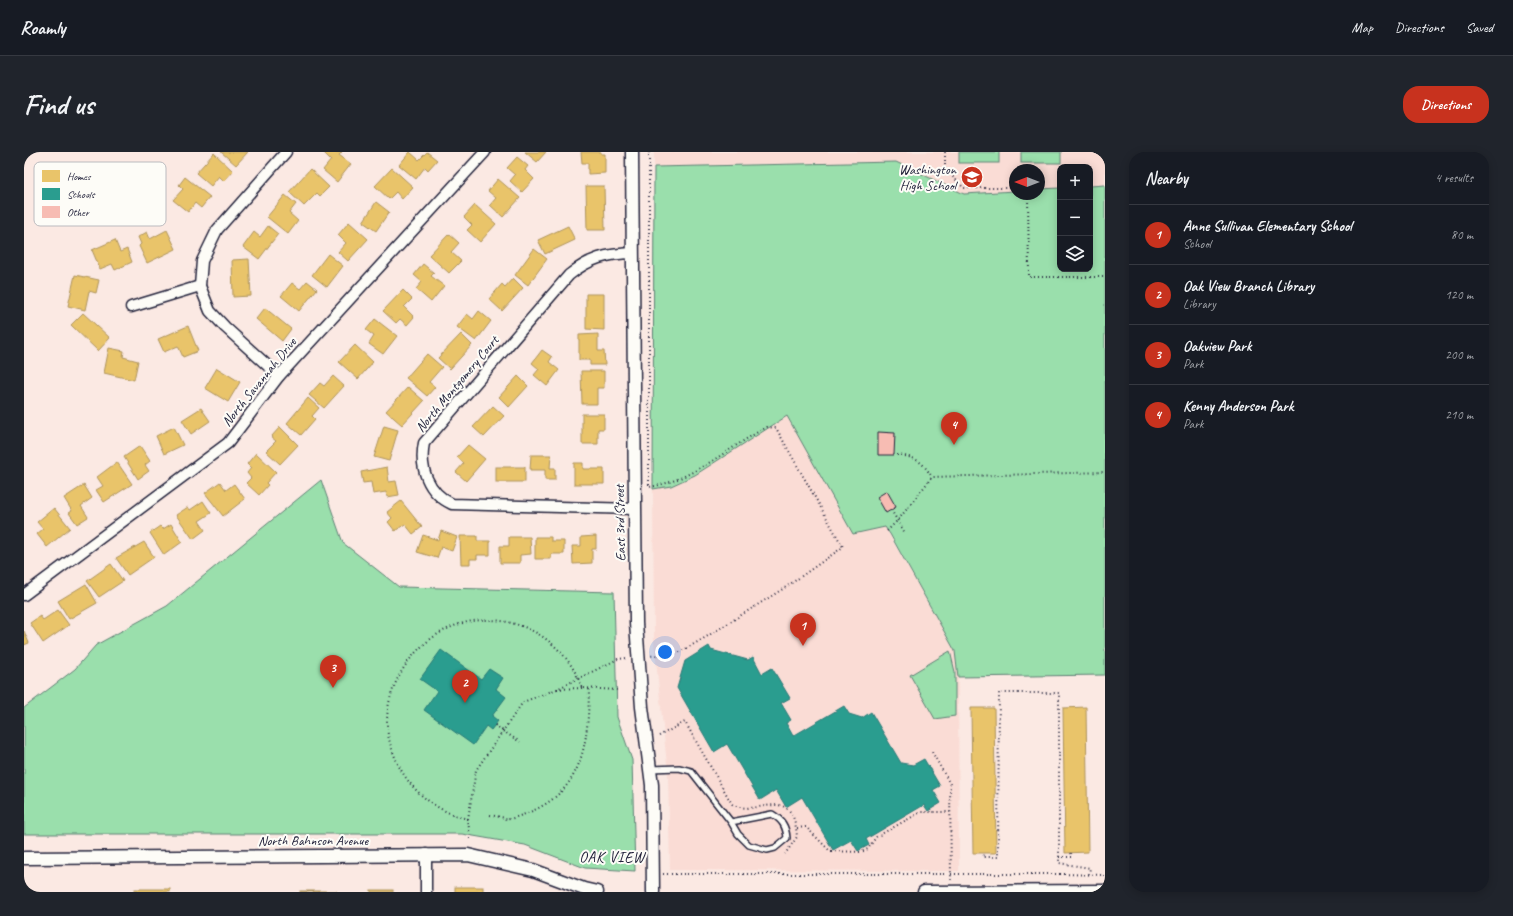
<!DOCTYPE html>
<html lang="en">
<head>
<meta charset="utf-8">
<style>
  body { margin:0; font-family:Caveat,sans-serif; background:#20242c; color:#f1f3f6 }
  .controls { position:absolute; right:12px; top:12px; display:grid; overflow:hidden; border-radius:8px; box-shadow:0 2px 10px #0003 }
  .controls button { width:36px; height:36px; display:grid; place-items:center; padding:0; border:0; border-bottom:1px solid #363941; background:#171b24; color:#f1f3f6; font:20px sans-serif }
  .compass { position:absolute; left:985px; top:12px; width:36px; height:36px; border-radius:50%; background:#171b24; box-shadow:0 2px 10px #0003; rotate:270deg }
  .you { position:absolute; left:641px; top:500px; width:14px; height:14px; margin:-10px; border:3px solid #fff; border-radius:50%; background:#1a73e8; box-shadow:0 0 0 6px #1a73e833 }
  .badge { display:grid; place-items:center; width:26px; height:26px; border-radius:50%; background:#c8321e; color:#fff; font-size:13px; font-weight:700 }
  .pin { position:absolute; translate:-50% -33px; filter:drop-shadow(0 1px 2px #0008) }
  .pin::after { content:''; position:absolute; top:21px; width:14px; height:12px; background:inherit; clip-path:polygon(0 0,100% 0,50% 100%) }
  .list { margin:0; padding:0; list-style:none }
  h2 { display:flex; justify-content:space-between; align-items:center; height:52px; margin:0; padding:0 16px; font-size:17px }
  h2 small { font-size:13px; font-weight:400; color:#9ea1a6 }
  .list li { display:grid; grid-template-columns:26px 1fr auto; gap:12px; align-items:center; box-sizing:border-box; height:60px; padding:0 16px; border-top:1px solid #363941 }
  .list b { display:block; font-size:15px; white-space:nowrap }
  .list p { margin:0; font-size:13px; white-space:nowrap; color:#9ea1a6 }
  .list em { font-size:13px; font-style:normal; color:#9ea1a6 }
  .icon { flex:none; width:22px; height:22px; fill:none; stroke:currentColor; stroke-width:2; stroke-linecap:round; stroke-linejoin:round }
  .map { position:relative; flex:none; width:1081px; height:740px; overflow:hidden; border-radius:16px }
  header { display:flex; align-items:center; gap:24px; box-sizing:border-box; height:56px; padding:0 20px; background:#171b24; border-bottom:1px solid #363941 }
  header strong { font-size:19px }
  nav { display:flex; gap:22px; margin-inline-start:auto; font-size:14px }
  .intro { display:flex; align-items:center; justify-content:space-between; box-sizing:border-box; height:96px; padding:0 24px }
  h1 { margin:0; font-size:28px }
  .button { padding:10px 18px; border-radius:16px; background:#c8321e; color:#fff; font-size:14px; font-weight:700 }
  main { display:flex; gap:24px; padding:0 24px }
  aside { flex:1; background:#171b24; border-radius:16px; box-shadow:0 2px 10px #0003 }
  .map>svg:first-child { display:block }
</style>
</head>
<body>
<header>
<strong>Roamly</strong>
<nav><a>Map</a><a>Directions</a><a>Saved</a></nav>
</header>
<div class="intro"><h1>Find us</h1><a class="button">Directions</a></div>
<main>
<div class="map">
<svg width="1081" height="740" viewBox="0 0 1081 740">
  <rect width="100%" height="100%" fill="#fbe9e3"/>
  <filter id="ink" filterUnits="userSpaceOnUse"><feTurbulence type="fractalNoise" baseFrequency=".025" numOctaves="2"/><feDisplacementMap in="SourceGraphic" scale="8" xChannelSelector="R" yChannelSelector="G"/><feConvolveMatrix kernelMatrix="1 2 1 2 8 2 1 2 1" color-interpolation-filters="sRGB"/></filter>
  <g filter="url(#ink)">
    <!-- built -->
    <g fill="#fadcd5">
      <polygon points="630,0 1081,0 1081,33 1066,34 1066,15 1036,15 1036,36 1015,37 1015,18 991,18 991,39 940,42 872,10 630,15"/>
      <polygon points="763,264 829,382 861,375 931,499 934,525 935,719 646,718 644,622 630,490 629,337 647,334 671,323"/>
    </g>
    <!-- green -->
    <g fill="#9adfac" stroke="#5e8074">
      <rect x="935" y="0" width="40" height="11"/>
      <rect x="997" y="0" width="40" height="11"/>
      <polygon points="872,10 940,42 991,39 991,42 1015,42 1015,37 1036,36 1036,117 1066,117 1066,34 1081,33 1081,523 934,525 931,499 866,382 861,375 829,382 763,264 671,323 647,334 629,337 630,15"/>
      <polygon points="297,328 319,391 375,435 590,440 593,565 608,608 611,719 561,716 501,693 438,682 0,682 0,556 51,517 72,493 143,454"/>
      <polygon points="926,499 931,520 931,564 911,567 886,523"/>
    </g>
    <!-- homes -->
    <g fill="#e9c46a" stroke="#ad935c">
      <polygon points="197,0 224,0 212,13"/>
      <polygon points="299,0 318,0 315,3 327,12 313,30 299,18 307,8"/>
      <polygon points="386,0 395,8 403,0 413,8 404,18 401,15 392,27 375,13"/>
      <polygon points="501,0 522,0 513,10"/>
      <polygon points="557,0 577,0 577,2 581,2 581,21 564,22 564,11 558,11"/>
      <polygon points="190,1 209,19 200,29 195,24 187,34 172,21"/>
      <polygon points="493,5 504,14 501,18 510,27 498,40 486,29 491,23 483,16"/>
      <polygon points="368,16 389,35 378,47 372,40 365,47 351,34"/>
      <polygon points="286,17 305,35 296,44 293,41 280,54 265,40"/>
      <polygon points="161,25 186,45 177,56 171,51 164,60 149,48 159,37 155,33"/>
      <polygon points="474,27 496,46 479,65 466,53 472,46 464,39"/>
      <polygon points="562,34 580,34 581,78 563,78"/>
      <polygon points="261,43 272,52 265,61 274,69 264,82 243,65"/>
      <polygon points="352,50 365,60 352,79 339,70"/>
      <polygon points="451,53 472,72 456,90 443,78 448,73 440,65"/>
      <polygon points="325,70 344,87 324,109 314,100 322,91 314,83"/>
      <polygon points="244,74 254,82 235,107 219,95 230,80 236,85"/>
      <polygon points="544,74 551,88 521,102 514,88"/>
      <polygon points="143,78 152,97 123,111 115,94 117,92 114,85 123,80 126,87"/>
      <polygon points="425,82 435,91 427,100 437,109 425,121 405,103"/>
      <polygon points="91,88 96,100 103,97 108,110 91,118 88,112 76,117 68,98"/>
      <polygon points="510,97 523,107 504,133 491,123"/>
      <polygon points="304,102 319,114 303,135 288,123"/>
      <polygon points="225,107 227,144 209,145 208,108"/>
      <polygon points="399,112 410,121 407,124 420,134 407,150 392,137 398,130 390,123"/>
      <polygon points="51,123 75,128 72,141 65,139 61,158 44,154"/>
      <polygon points="489,126 499,136 478,159 465,147 478,132 481,135"/>
      <polygon points="283,129 293,137 275,159 257,144 268,131 276,137"/>
      <polygon points="379,138 388,147 380,155 390,165 383,173 376,167 372,171 359,159"/>
      <polygon points="562,142 580,142 580,178 562,177"/>
      <polygon points="241,156 267,177 258,189 232,167"/>
      <polygon points="455,159 467,169 452,189 433,175 443,162 449,167"/>
      <polygon points="59,161 86,186 74,199 47,173"/>
      <polygon points="351,167 373,184 359,202 345,192 350,184 342,178"/>
      <polygon points="164,174 174,199 159,205 154,194 140,200 134,187"/>
      <polygon points="437,182 448,193 426,217 414,206"/>
      <polygon points="574,182 574,199 580,199 581,213 566,213 566,208 555,208 555,183"/>
      <polygon points="331,193 349,210 334,227 315,210"/>
      <polygon points="85,196 100,199 99,205 114,209 110,228 80,221"/>
      <polygon points="518,198 528,205 525,210 535,218 523,234 510,223 515,217 508,211"/>
      <polygon points="403,202 418,215 405,230 411,235 403,244 382,226"/>
      <polygon points="193,216 216,230 204,250 181,236"/>
      <polygon points="557,219 580,219 580,236 573,236 573,252 558,252"/>
      <polygon points="309,224 320,234 300,256 285,243 296,231 300,234"/>
      <polygon points="494,224 504,234 485,255 475,245"/>
      <polygon points="384,235 400,249 378,273 362,259"/>
      <polygon points="284,246 295,256 288,264 291,267 277,283 263,271"/>
      <polygon points="469,254 480,264 460,285 449,275"/>
      <polygon points="177,256 186,269 167,282 158,268"/>
      <polygon points="558,262 580,262 580,277 574,277 574,292 558,292"/>
      <polygon points="360,274 374,278 365,309 350,305"/>
      <polygon points="150,275 159,293 140,302 132,284"/>
      <polygon points="256,275 274,293 256,312 242,299 252,289 247,285"/>
      <polygon points="444,293 461,307 442,329 432,320 440,311 433,305"/>
      <polygon points="116,294 126,309 121,313 125,319 114,327 100,305"/>
      <polygon points="232,301 252,320 242,331 244,333 235,343 222,331 227,326 223,321 227,316 223,312"/>
      <polygon points="507,303 527,303 526,316 531,316 531,328 521,328 521,318 506,318"/>
      <polygon points="93,310 108,332 80,350 72,338 79,334 73,325"/>
      <polygon points="550,311 559,311 559,317 580,317 580,332 550,332"/>
      <polygon points="363,315 365,330 372,329 375,343 363,345 362,340 349,342 347,330 339,331 337,320"/>
      <rect x="472" y="315" width="29" height="15"/>
      <polygon points="196,330 202,338 210,332 221,347 199,364 181,341"/>
      <polygon points="60,333 68,346 57,354 64,365 53,372 45,361 48,359 40,346"/>
      <polygon points="179,349 187,361 175,369 181,378 169,387 152,363 164,355 166,358"/>
      <polygon points="377,349 398,375 389,382 381,372 371,379 364,370 368,366 363,360"/>
      <polygon points="30,356 46,376 23,395 13,382 19,377 13,370"/>
      <polygon points="147,372 158,390 140,403 126,381 136,374 139,377"/>
      <polygon points="417,379 433,385 428,399 417,395 413,406 393,400 399,383 414,388"/>
      <polygon points="436,384 453,384 453,389 466,389 466,403 453,403 453,407 446,407 446,412 437,412"/>
      <polygon points="572,384 572,397 568,397 568,411 549,412 548,394 557,394 557,385"/>
      <polygon points="485,385 506,385 507,402 496,403 496,411 476,411 476,394 485,394"/>
      <polygon points="511,385 527,385 527,389 540,389 540,402 527,402 527,407 511,407"/>
      <polygon points="120,390 130,405 104,423 92,406"/>
      <polygon points="87,412 99,429 75,445 63,429"/>
      <polygon points="62,432 73,451 45,467 34,449"/>
      <polygon points="34,458 45,473 19,491 6,471 16,464 19,468"/>
      <polygon points="0,479 5,491 0,493"/>
      <polygon points="1062,555 1064,700 1041,701 1039,556"/>
      <polygon points="947,556 970,556 972,701 949,701"/>
      <rect x="431" y="735" width="28" height="5"/>
      <rect x="111" y="737" width="35" height="3"/>
      <rect x="347" y="738" width="22" height="2"/>
      <rect x="276" y="739" width="36" height="1"/>
    </g>
    <!-- schools -->
    <g fill="#2a9d8f" stroke="#287876">
      <polygon points="685,494 687,498 724,508 729,505 738,522 748,516 766,546 757,551 767,568 762,571 769,584 820,554 825,562 838,566 847,560 877,611 889,613 900,607 916,634 909,638 917,651 904,659 900,653 842,687 845,693 834,699 827,688 809,698 778,645 762,655 752,638 736,648 703,592 690,600 653,536 661,509"/>
      <polygon points="417,498 457,527 465,517 479,526 472,537 482,545 468,564 474,569 467,578 462,574 449,593 400,558 413,539 396,527"/>
    </g>
    <!-- building -->
    <g fill="#f7bcb3" stroke="#22223b">
      <polygon points="854,280 871,281 870,303 854,303"/>
      <polygon points="863,339 872,355 862,361 853,345"/>
    </g>
    <g fill="none" stroke-linecap="round" stroke-linejoin="round">
      <!-- service casing -->
      <g stroke="#22223b" stroke-width="8">
        <path id="service" d="M626,617L655,616L667,619L707,670L714,682L725,693L743,698L751,696L763,686C762,674 758,668 748,662L707,670"/>
      </g>
      <!-- minor casing -->
      <g stroke="#22223b" stroke-width="13">
        <g id="minor">
          <path d="M609,101C582,102 566,106 545,123L400,291C395,316 404,341 428,352L611,357"/>
          <polyline points="107,155 176,134"/>
          <polyline points="255,224 201,175 186,159 176,134 178,109 193,78 262,0"/>
          <polyline points="0,443 204,291 255,224 461,0"/>
          <polyline points="402,740 402,702"/>
        </g>
      </g>
      <!-- tertiary casing -->
      <g stroke="#22223b" stroke-width="15">
        <g id="tertiary">
          <polyline points="608,0 612,471 618,555 628,633 629,740"/>
          <polyline points="0,706 444,703 509,718 560,737 573,740"/>
          <polyline points="900,740 1081,739"/>
        </g>
      </g>
      <!-- path -->
      <g stroke="#22223b" stroke-width="2" stroke-dasharray="1 3" stroke-linecap="butt">
        <path d="M625,0V335C668,329 705,295 743,275L752,276L819,395L762,435L679,487L654,501L626,504"/>
        <polyline points="921,0 921,17 940,36 991,36"/>
        <polyline points="1004,42 1005,125 1081,125"/>
        <path d="M873,303C892,305 898,309 908,325"/>
        <polyline points="867,358 881,381"/>
        <polyline points="863,379 875,367 908,325 1081,320"/>
        <polyline points="558,536 533,537 594,507 603,506"/>
        <polyline points="471,573 479,579"/>
        <polyline points="479,579 496,590"/>
        <path d="M635,584L661,570L708,652C735,667 769,629 773,685L761,702"/>
        <polyline points="908,600 926,632 927,728"/>
        <path d="M466,663L481,666L482,668C556,649 564,604 565,537"/>
        <path d="M444,667C413,660 386,639 373,610C368,598 363,585 363,572C362,524 401,476 449,469C497,462 543,491 558,536L595,538"/>
        <polyline points="773,676 782,675 806,699 837,700 844,697 852,685 897,660 926,660"/>
        <polyline points="446,687 444,667 452,618 499,550 533,537"/>
        <polyline points="960,703 959,705 974,705 975,541 1035,541 1035,711 1066,716 1065,722"/>
        <polyline points="1035,705 1048,705 1047,701"/>
        <polyline points="639,722 1036,722"/>
        <polyline points="1036,722 1081,723"/>
      </g>
      <!-- service -->
      <use href="#service" stroke="#fdfcf7" stroke-width="5"/>
      <!-- minor -->
      <use href="#minor" stroke="#fdfcf7" stroke-width="10"/>
      <!-- tertiary -->
      <use href="#tertiary" stroke="#fdfcf7" stroke-width="12"/>
    </g>
  </g>
  <!-- icons -->
  <defs>
    <g id="school-disc" transform="scale(1.15)"><circle r="9.5" fill="#c8321e" stroke="#fdfcf7"/><path d="M0-5L7-2L0 1L-7-2ZM-4 1L0 2.5L4 1V4Q0 6-4 4Z" fill="#fff"/></g>
  </defs>
  <g fill-rule="evenodd">
    <use href="#school-disc" x="948" y="25"/>
  </g>
  <g text-anchor="middle" dominant-baseline="central" stroke-width="4" stroke-linejoin="round" paint-order="stroke">
    <!-- poi labels -->
    <g font-size="14" fill="#22223b" stroke="#fdfcf7" text-anchor="end">
      <text x="932" y="17">Washington<tspan x="932" dy="16">High School</tspan></text>
    </g>
    <!-- street labels -->
    <g font-size="14" fill="#22223b" stroke="#fdfcf7">
      <text transform="translate(235 230) rotate(-51)">North Savannah Drive</text>
      <text transform="translate(433 232) rotate(-50)">North Montgomery Court</text>
      <text transform="translate(596 371) rotate(-91)">East 3rd Street</text>
      <text x="289" y="688">North Bahnson Avenue</text>
    </g>
    <!-- neighbourhood labels -->
    <g font-size="15" letter-spacing="1" fill="#22223b" stroke="#fdfcf7">
      <text x="588" y="705">OAK VIEW</text>
    </g>
  </g>
  <!-- legend -->
  <rect x="10" y="10" width="132" height="64" rx="6" fill="#fdfcf7" stroke="#bbbbbf" stroke-width="1"/>
  <rect x="18" y="18" width="18" height="12" fill="#e9c46a"/>
  <rect x="18" y="36" width="18" height="12" fill="#2a9d8f"/>
  <rect x="18" y="54" width="18" height="12" fill="#f7bcb3"/>
  <g font-size="11" fill="#22223b">
    <text x="43" y="28">Homes</text>
    <text x="43" y="46">Schools</text>
    <text x="43" y="64">Other</text>
  </g>
</svg>
<div class="controls">
<button>+</button>
<button>−</button>
<button><svg class="icon" aria-label="layers" viewBox="0 0 24 24"><path d="M12 4l9 5-9 5-9-5zM3 14l9 5 9-5"/></svg></button>
</div>
<svg class="compass" viewBox="-18 -18 36 36"><path d="M0-13l5 13h-10z" fill="#e53935"/><path d="M0 13l5-13h-10z" fill="#9ea1a6"/></svg>
<div class="you"></div>
<div class="pin badge" style="left:779px;top:494px">1</div>
<div class="pin badge" style="left:441px;top:551px">2</div>
<div class="pin badge" style="left:309px;top:536px">3</div>
<div class="pin badge" style="left:930px;top:293px">4</div>
</div>
<aside>
<h2>Nearby<small>4 results</small></h2>
<ul class="list">
<li><span class="badge">1</span><div><b>Anne Sullivan Elementary School</b><p>School</p></div><em>80 m</em></li>
<li><span class="badge">2</span><div><b>Oak View Branch Library</b><p>Library</p></div><em>120 m</em></li>
<li><span class="badge">3</span><div><b>Oakview Park</b><p>Park</p></div><em>200 m</em></li>
<li><span class="badge">4</span><div><b>Kenny Anderson Park</b><p>Park</p></div><em>210 m</em></li>
</ul>
</aside>
</main>
</body>
</html>
